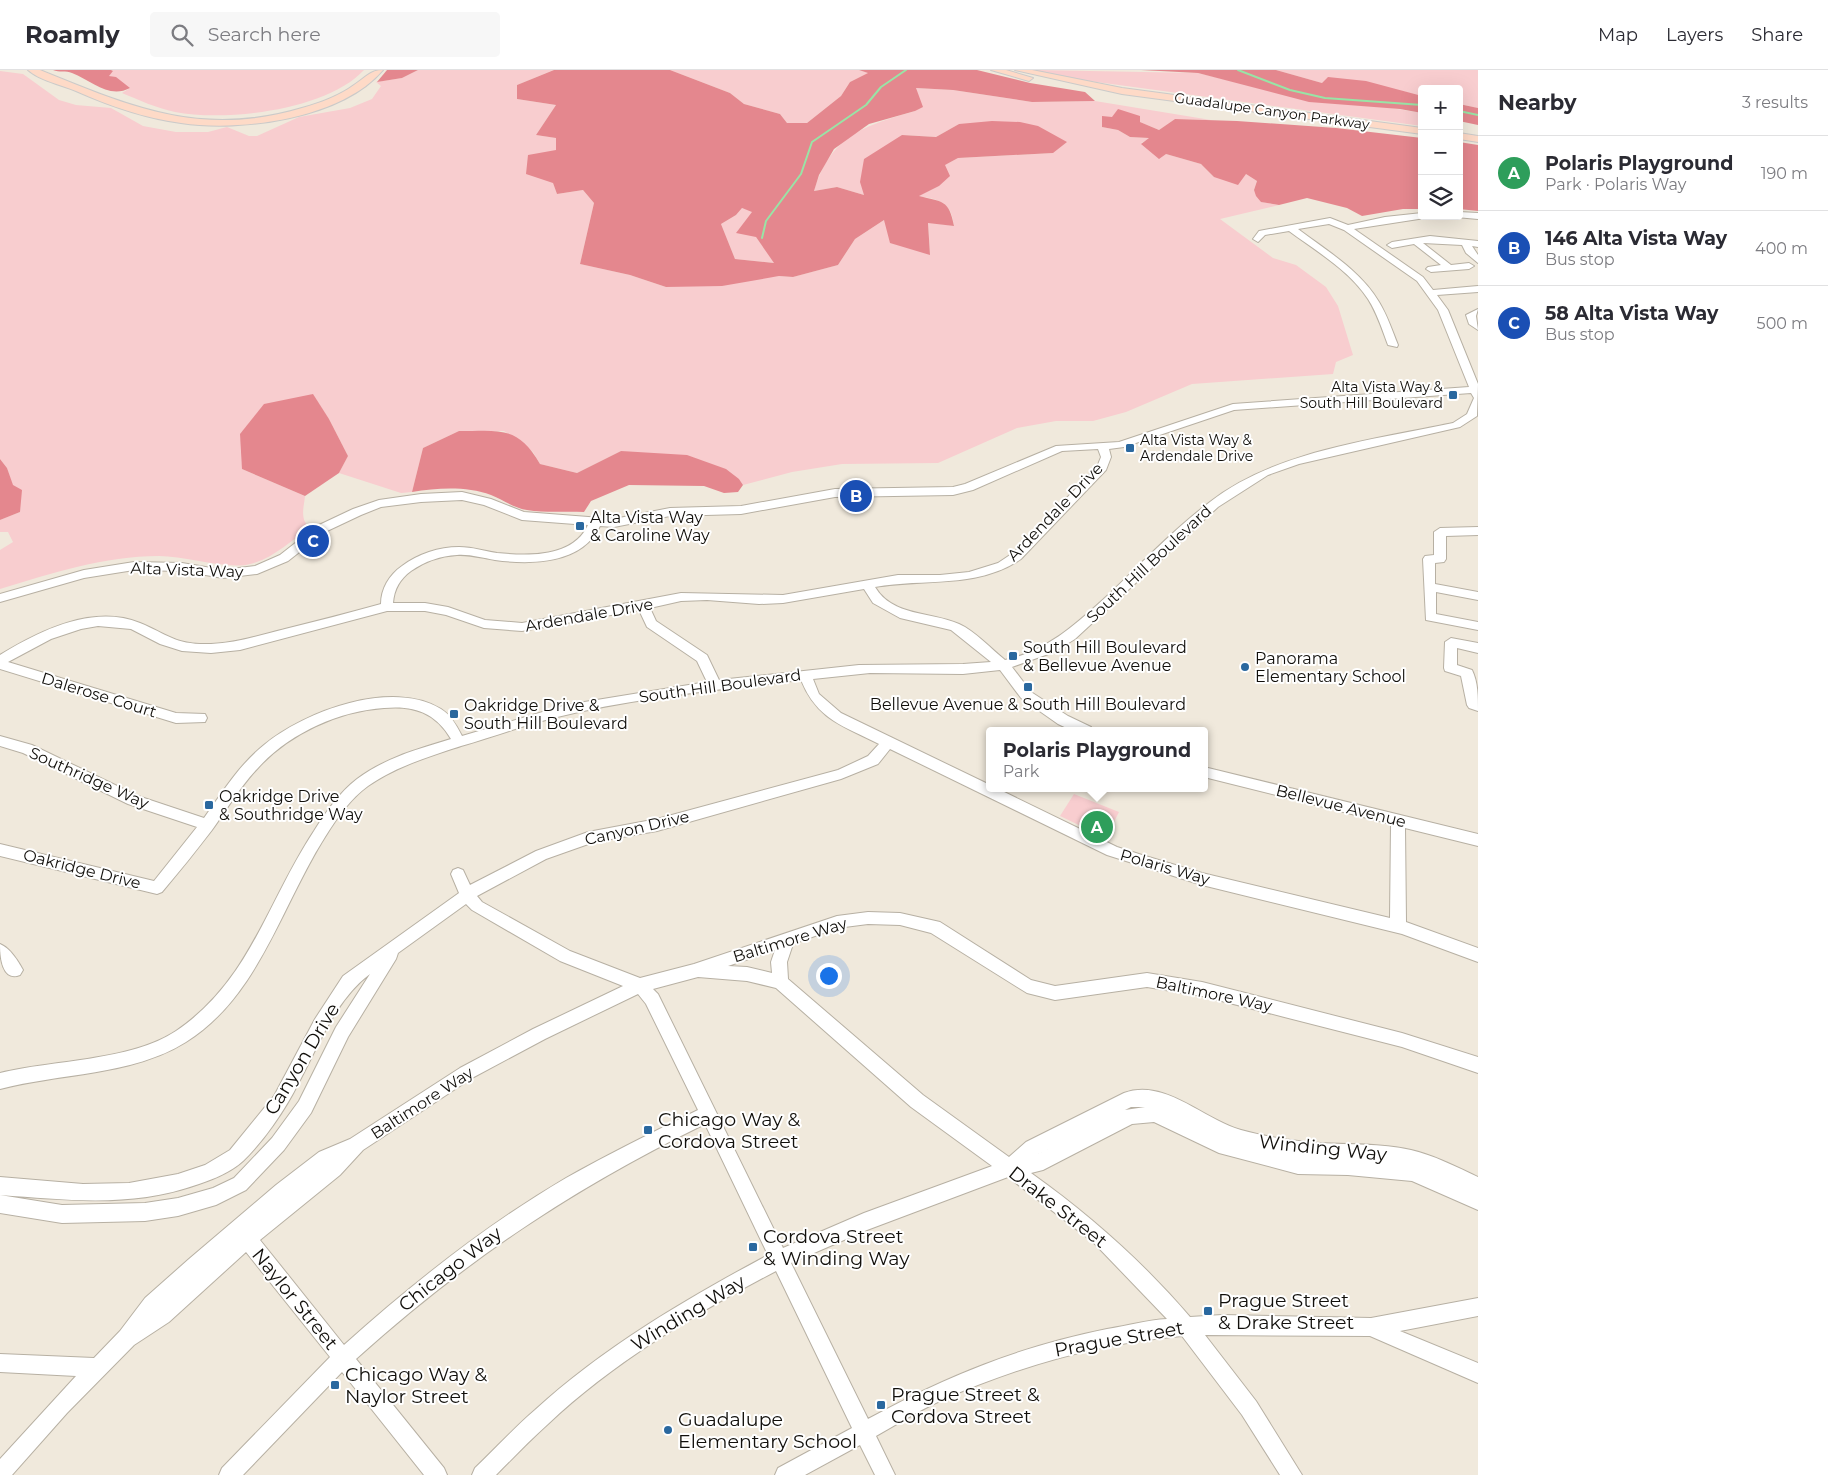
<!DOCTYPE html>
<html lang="en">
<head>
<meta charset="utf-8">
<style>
  body { margin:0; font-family:Montserrat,sans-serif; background:#f7f7f7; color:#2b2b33 }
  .controls { position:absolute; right:15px; top:15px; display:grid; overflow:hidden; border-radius:5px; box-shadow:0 5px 20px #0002 }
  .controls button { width:45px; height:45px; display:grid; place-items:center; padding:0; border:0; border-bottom:1px solid #e1e1e2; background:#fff; color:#2b2b33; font:25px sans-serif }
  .you { position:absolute; left:828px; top:905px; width:18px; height:18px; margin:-12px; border:4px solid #fff; border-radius:50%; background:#1a73e8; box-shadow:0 0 0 8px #1a73e833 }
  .badge { display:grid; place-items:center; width:32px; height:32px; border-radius:50%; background:#ea580c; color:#fff; font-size:16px; font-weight:700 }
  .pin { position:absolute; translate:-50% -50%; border:2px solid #fff; box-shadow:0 1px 5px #0006 }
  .popup { position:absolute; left:986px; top:657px; width:222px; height:65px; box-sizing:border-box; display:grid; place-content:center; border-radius:5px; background:#fff; filter:drop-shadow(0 1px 4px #0005); font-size:16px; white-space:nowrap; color:#7c7c81 }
  .popup b { font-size:19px; color:#2b2b33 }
  .popup::after { content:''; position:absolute; left:50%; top:100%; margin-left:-10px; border:10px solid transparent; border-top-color:#fff }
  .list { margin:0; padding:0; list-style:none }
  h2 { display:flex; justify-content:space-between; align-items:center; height:65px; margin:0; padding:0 20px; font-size:21px }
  h2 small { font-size:16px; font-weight:400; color:#7c7c81 }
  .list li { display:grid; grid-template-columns:32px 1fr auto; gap:15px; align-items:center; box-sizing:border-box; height:75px; padding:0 20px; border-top:1px solid #e1e1e2 }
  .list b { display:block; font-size:19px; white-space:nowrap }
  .list p { margin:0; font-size:16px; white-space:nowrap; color:#7c7c81 }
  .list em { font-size:16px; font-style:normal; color:#7c7c81 }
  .icon { flex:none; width:28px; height:28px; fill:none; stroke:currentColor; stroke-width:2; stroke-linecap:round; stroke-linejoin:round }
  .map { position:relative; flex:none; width:1478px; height:1405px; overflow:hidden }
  header { display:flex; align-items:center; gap:30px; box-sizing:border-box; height:70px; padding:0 25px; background:#fff; border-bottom:1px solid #e1e1e2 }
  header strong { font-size:24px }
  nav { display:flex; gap:28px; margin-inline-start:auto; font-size:18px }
  .search { width:350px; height:45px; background:#f7f7f7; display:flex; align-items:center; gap:12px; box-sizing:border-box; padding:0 18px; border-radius:5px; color:#7c7c81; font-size:19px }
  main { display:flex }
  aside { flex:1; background:#fff }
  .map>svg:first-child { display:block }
</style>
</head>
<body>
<header>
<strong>Roamly</strong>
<div class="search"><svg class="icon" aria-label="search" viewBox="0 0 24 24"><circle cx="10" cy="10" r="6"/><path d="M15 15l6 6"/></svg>Search here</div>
<nav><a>Map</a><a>Layers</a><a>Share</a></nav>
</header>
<main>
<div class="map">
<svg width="1478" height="1405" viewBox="0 0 1478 1405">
  <rect width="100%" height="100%" fill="#f0e9dc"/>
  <!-- green -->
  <g fill="#f8cdcf">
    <path d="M111,0H364C327,40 227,52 175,42C156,38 139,30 122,23L130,18L108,5L113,1Z"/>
    <path d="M418,0H554L517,15V29L556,35L536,65L557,68L553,113L557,124L583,120L594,133L580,194L630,205L666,217L779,206L793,207L838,195L855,169L884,150L930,185L928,152L954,156C951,131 940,130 918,126L939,116L944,95L958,88L1053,83L959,54L936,67L902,65L864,125L837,117L814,121C831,65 864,56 915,41L916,18L953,20L1032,32L1095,31L1211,50L1175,49L1159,60L1140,52L1112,47L1102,57L1118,60L1130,67L1151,68L1141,73L1166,84L1201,94L1214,107L1246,104L1257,111L1254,120L1262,132L1279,135L1220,149L1273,188L1296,195L1326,217L1338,236L1353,285L1336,292L1333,304L1192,314L1126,342L1093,351H1056L1017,358L938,393L842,394L792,402L743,415L739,409L621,381L577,403L540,394L533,382L504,361H459L423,378L412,422L401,423L339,403L348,386L329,349L312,324L242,399L305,426C304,437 299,451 311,458C290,470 275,488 250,494C228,500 186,486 159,486C104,486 53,503 0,519V480L13,472L8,462H0V450L20,442L7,398L0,389V1L23,4L59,30L76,35L111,38L143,56L176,62H208L227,57L249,66H257L299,47L350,38L372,29L381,16L376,12L402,8Z"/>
    <polygon points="670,0 859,0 869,3 850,12 841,26 807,53 787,53 780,44 744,34 730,23"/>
    <polygon points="1035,0 1198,3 1248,15 1422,43 1422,56 1067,8"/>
    <polygon points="1276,0 1478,0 1478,38 1459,34 1459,19 1422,19 1422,26 1322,13"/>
    <polygon points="742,138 752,141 756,167 775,193 735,189 721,154 736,145"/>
    <polygon points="1074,724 1119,742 1106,768 1060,746"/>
  </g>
  <!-- forest -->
  <g fill="#e4878e" fill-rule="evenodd">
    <path d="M53,0H111L113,1L109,6L116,7L130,18C109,29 92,11 72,3C66,0 59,3 53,0Z"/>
    <polygon points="387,0 418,0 402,8 377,12"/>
    <path d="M554,0H670L730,23L744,34L780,44L787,53H807L841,26L850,12L868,3L859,0H977L1030,13L1085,22L1095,31L1032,32L953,20L916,18L923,37L915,41L869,54L834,79L819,105L814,121L837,117L864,125L860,112L864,89L902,65L936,67L959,54L992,51L1020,52L1038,56L1067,72L1053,83L958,88L945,95L950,106L939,116L919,126C942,132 949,129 954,156L928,153L930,185L890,173L884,150L855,169L838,195L793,207L779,206L722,216L666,217L630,205L580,194L594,133L583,120L557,124L553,113L526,104L528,85L556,80V68L536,65L556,35L517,29V15ZM742,138L752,142L736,163L756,167L774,193L735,189L721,154L736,145Z"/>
    <polygon points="1141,0 1276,0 1322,13 1328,7 1366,11 1422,26 1422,43 1400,39 1309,32 1198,3"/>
    <polygon points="1459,34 1478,38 1478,55 1459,51"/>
    <polygon points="1118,39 1140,46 1140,52 1159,60 1175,49 1237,51 1336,58 1422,68 1422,139 1403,139 1362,146 1347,138 1307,128 1279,135 1261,132 1256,126 1254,120 1257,111 1246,104 1238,115 1214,107 1201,94 1166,84 1159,89 1141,74 1149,68 1130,67 1118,60 1102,57 1102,46 1112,47"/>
    <polygon points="1459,72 1478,75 1478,141 1459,139"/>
    <polygon points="313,324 329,349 348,386 339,403 305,426 242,399 240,364 264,334"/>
    <path d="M459,361C499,361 518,355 540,394L577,403L621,381L687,385L726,399L739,409L743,415L738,422L724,423L704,416L629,415L591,431L584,442C565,441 545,443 527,440C513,438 504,430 491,425C466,416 438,418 412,422L423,378Z"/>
    <polygon points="0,389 7,398 13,415 22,420 20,442 0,450"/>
  </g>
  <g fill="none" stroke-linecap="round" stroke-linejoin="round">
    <!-- stream -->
    <g stroke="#99e4a6" stroke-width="2">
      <polyline points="1238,0 1290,20 1325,28 1422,35"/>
      <polyline points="1459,41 1478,45"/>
      <polyline points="762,168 766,151 801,104 812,72 866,35 881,17 906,0"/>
    </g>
    <!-- minor casing -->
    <g stroke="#b7b0a3" stroke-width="2">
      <g id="minor">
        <polygon points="1459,142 1478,143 1478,149 1456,147 1459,146"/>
        <path d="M1422,143V146H1426L1425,148L1354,159L1423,207L1433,220L1478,216V222L1437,225L1448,240L1478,314L1477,346L1460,357L1299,394L1268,405L1218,437L1075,569L1054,582L1012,597L1031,622L1068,646L1091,657L1093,661H1073L1058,654L1021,628L1000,600L963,604L870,603L813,609L819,624L841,643L990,715V718H996L1117,777L1142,785L1202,803L1390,848L1391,754L1204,707V697L1478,764V776L1405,758L1406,852L1478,878V892L1402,864L1202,815L1107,785L890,679L878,694L841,709L657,761L594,772L546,789L477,826L482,832L570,881L640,908L694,894L837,846L868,842L900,843L940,852L1031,910L1055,916L1147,903L1202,912L1402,963L1478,987V1003L1402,977L1202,926L1147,917L1055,930L1027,923L931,863L900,855L868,854L837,858L793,874L787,892L788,909L923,1025L1009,1087L1026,1072L1124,1023C1165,1008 1204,1050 1241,1060C1266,1067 1293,1071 1320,1073C1350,1075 1380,1073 1411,1080C1433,1085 1457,1097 1478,1107V1140L1412,1111L1348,1105L1298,1104L1219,1083L1154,1052L1132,1054L1043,1100L1031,1103C1090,1145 1143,1192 1190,1247L1222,1245L1371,1248L1478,1228V1246L1400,1261L1478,1293V1313L1370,1266L1205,1265L1256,1331L1302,1405H1280L1242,1345L1182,1266C1099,1273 1016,1297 940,1331C918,1341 897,1354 876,1366L895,1405H875L860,1375L805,1405H775L778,1398L852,1358L776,1201C696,1243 614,1292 548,1354C530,1370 513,1388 496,1405H472L475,1398C495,1379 514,1358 535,1340C604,1277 686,1229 768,1185L705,1054C572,1119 466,1190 356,1289L444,1398L447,1405H424L342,1302L243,1405H219L222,1398L330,1287L246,1182L169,1252L134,1275L67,1343L12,1405H0V1389L76,1306L0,1302V1284L94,1288L120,1261L145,1228L189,1189L276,1115L319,1082L350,1069L460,998L533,959L623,916L560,891L472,840L466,834L398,883L396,889L348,967L311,1043L284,1080L246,1120L216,1135L178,1146L145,1151L62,1153L0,1143V1125L62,1135L145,1133L178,1128L213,1118L234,1108L272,1068L299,1031L336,957L370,904C335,930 318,977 298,1014C285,1040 264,1071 243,1091C231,1102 214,1109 199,1114C132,1138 70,1130 0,1125V1107L83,1114L129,1113L178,1104L205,1095L230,1080L274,1026L315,949L343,906L459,823L451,804L453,800L458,798L463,800L470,815L536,781L588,762L657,749L838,700L868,686L879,674C844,656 817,650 801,610C718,620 634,628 553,648C522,656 492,667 461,676C428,687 397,696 368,716C351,728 336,749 325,767C281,836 259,926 186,972C132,1006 60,1003 0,1019V1003C52,990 131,991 176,961C250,911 267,832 314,761C325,743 340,722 357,709C385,688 418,679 451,669C436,643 414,635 384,638C338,641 288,664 257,699C240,717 227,739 212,760C196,781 179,802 162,822L157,824L0,786V774L154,811L197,757L128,734L23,683L0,676V666L32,675L138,726L204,748C222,723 239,695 264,675C305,641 392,609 441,639C451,645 457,656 462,666L566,635L707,612L697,591L647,557L639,540L522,561L484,558L446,545L425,541H387L240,580L211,583L182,581L160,574L131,559L98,556L81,559L51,569L8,592L176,643L205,644L207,648L205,652L176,653L0,599V585C39,561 93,534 140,553C169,565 175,575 211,574C236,573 261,565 285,559C317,551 349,543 381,534C381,519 389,505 402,496C418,484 439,477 459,477C472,477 484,481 497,483C528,486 573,488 588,455L522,450L484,435L462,430L421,432L381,437L361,445L325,462L288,491L257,504L223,508L182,501L134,500L84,508L0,532V524L84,500L134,492L182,493L223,500L255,496L280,485L317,456L353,439L379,430L421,424L462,422L491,429L524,442L614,449L670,438L741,436L835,419L953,417L965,414L1056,376L1119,372L1233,334L1469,317L1438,240L1417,211L1344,160L1329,154L1298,159C1327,181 1360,200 1379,232C1387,245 1392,260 1398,275L1397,277L1388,275C1382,259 1377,243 1368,229C1349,200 1316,181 1289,161L1265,165L1258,172L1253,169L1259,161L1330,148L1348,155L1385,147ZM1471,323L1474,328L1467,344L1453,353C1373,370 1275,381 1210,432C1173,460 1140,495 1106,527C1075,555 1047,581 1005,590C991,579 975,561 959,554C930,541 893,547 875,517C926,508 977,519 1021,489L1106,400L1111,387L1109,379L1124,377L1234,340ZM1098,379L1101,387L1097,397L1013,483L998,493L969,502L940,505H898L783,525L681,523L522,553L485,550L448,537L425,533H393C394,519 400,509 411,501C425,491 441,486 457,485C470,484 482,488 495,490C532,495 582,494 600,456L614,457L670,446L741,444L835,427L953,425L973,420L1062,381ZM864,519L873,533L900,548L951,560L991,592L963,594L859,595L719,610L707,585L656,551L650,538L681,531L707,530L759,534L783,533ZM775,880L771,892L772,903L747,897L728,896ZM698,907L747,911L776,918L911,1037L992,1096L864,1143L783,1178L658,924L653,919ZM638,924L646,934L698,1040C653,1062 609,1084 566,1108C486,1155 413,1213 344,1275L260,1170L340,1105L363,1080L472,1008L545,969ZM1131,1037H1145L1125,1040ZM1110,1047L1036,1085L1038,1084ZM1008,1107L1093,1172L1167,1249C1147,1250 1127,1256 1107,1259C1018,1277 947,1306 868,1349L791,1193L867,1160Z"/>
        <polygon points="1430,166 1478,171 1478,177 1472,176 1478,185 1478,193 1466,183 1462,175 1423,173 1451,195 1469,193 1474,196 1469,199 1431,202 1426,199 1428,197 1441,195 1414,174 1392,178 1387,175 1392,172"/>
        <polygon points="1478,239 1476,246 1478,260 1469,254 1466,245"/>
        <polygon points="1478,457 1478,465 1446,466 1446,489 1444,492 1435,493 1435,514 1478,522 1478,530 1436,522 1436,544 1478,552 1478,560 1426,550 1423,489 1425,486 1434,485 1434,462 1440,458"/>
        <path d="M1451,568L1478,573V583L1457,578V595L1472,600C1478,612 1478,627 1478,641L1469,638L1467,635L1461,606L1445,601L1444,598L1445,572Z"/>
        <path d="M0,874C10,878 18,891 23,900L20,905C2,912 0,887 0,874Z"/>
      </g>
    </g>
    <!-- major casing -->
    <g stroke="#cbcac9" stroke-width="2">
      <g id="major">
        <path d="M28,0H40C131,37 201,68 302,38C320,33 339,26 354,15C365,8 370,0 383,0C341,49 241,62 181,53C144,48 110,36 76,21C61,15 39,10 28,0Z"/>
        <polygon points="991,0 1006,0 1033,8 1029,11"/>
        <polygon points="1015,0 1032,0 1122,18 1422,58 1422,64 1122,24"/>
        <polygon points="1459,63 1478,66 1478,72 1459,69"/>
      </g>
    </g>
    <!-- minor -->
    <use href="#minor" fill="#fff" fill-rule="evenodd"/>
    <!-- major -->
    <use href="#major" fill="#fedac7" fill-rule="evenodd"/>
  </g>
  <!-- markers -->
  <g fill="#2a689f" stroke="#fff" stroke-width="2">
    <rect x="1448" y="320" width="10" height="10" rx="2.5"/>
    <rect x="1125" y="373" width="10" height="10" rx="2.5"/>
    <rect x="575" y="451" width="10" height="10" rx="2.5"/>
    <rect x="1008" y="581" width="10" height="10" rx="2.5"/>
    <circle cx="1245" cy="597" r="5"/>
    <rect x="1023" y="612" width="10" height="10" rx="2.5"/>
    <rect x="449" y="639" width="10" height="10" rx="2.5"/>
    <rect x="204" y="730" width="10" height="10" rx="2.5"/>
    <rect x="643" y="1055" width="10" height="10" rx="2.5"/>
    <rect x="748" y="1172" width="10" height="10" rx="2.5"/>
    <rect x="1203" y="1236" width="10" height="10" rx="2.5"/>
    <rect x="330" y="1310" width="10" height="10" rx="2.5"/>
    <rect x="876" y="1330" width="10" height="10" rx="2.5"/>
    <circle cx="668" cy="1360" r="5"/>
  </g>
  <g text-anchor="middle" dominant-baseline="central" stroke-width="4" stroke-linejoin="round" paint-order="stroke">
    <!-- far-street labels -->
    <g font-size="14" fill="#110f0b" stroke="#fff">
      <text transform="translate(1272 41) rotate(8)">Guadalupe Canyon Parkway</text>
    </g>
    <!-- far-poi labels -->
    <g font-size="14" fill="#110f0b" stroke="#fff" text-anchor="end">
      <text x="1443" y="317">Alta Vista Way &amp;<tspan x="1443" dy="16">South Hill Boulevard</tspan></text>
      <text x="1140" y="370" text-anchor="start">Alta Vista Way &amp;<tspan x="1140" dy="16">Ardendale Drive</tspan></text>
    </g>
    <!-- street labels -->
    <g font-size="16" fill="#110f0b" stroke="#fff">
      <text transform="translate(1055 442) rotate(-46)">Ardendale Drive</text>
      <text transform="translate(1149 494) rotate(-43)">South Hill Boulevard</text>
      <text transform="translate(187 500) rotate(2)">Alta Vista Way</text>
      <text transform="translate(589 545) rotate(-10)">Ardendale Drive</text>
      <text transform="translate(720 616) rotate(-8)">South Hill Boulevard</text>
      <text transform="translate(99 625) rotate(17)">Dalerose Court</text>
      <text transform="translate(89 708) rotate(24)">Southridge Way</text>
      <text transform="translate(1341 736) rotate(14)">Bellevue Avenue</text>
      <text transform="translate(637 758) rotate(-13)">Canyon Drive</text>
      <text transform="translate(1165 797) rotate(16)">Polaris Way</text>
      <text transform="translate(82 799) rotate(14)">Oakridge Drive</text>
      <text transform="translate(790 870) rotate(-17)">Baltimore Way</text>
      <text transform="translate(1214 924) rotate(12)">Baltimore Way</text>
      <text transform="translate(422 1033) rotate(-33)">Baltimore Way</text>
    </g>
    <!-- poi labels -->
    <g font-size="16" fill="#110f0b" stroke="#fff" text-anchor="start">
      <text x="590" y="447">Alta Vista Way<tspan x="590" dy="18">&amp; Caroline Way</tspan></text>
      <text x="1023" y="577">South Hill Boulevard<tspan x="1023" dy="18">&amp; Bellevue Avenue</tspan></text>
      <text x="1255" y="588">Panorama<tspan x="1255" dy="18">Elementary School</tspan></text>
      <text x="1028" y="634" text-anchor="middle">Bellevue Avenue &amp; South Hill Boulevard</text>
      <text x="464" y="635">Oakridge Drive &amp;<tspan x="464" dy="18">South Hill Boulevard</tspan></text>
      <text x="219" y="726">Oakridge Drive<tspan x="219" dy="18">&amp; Southridge Way</tspan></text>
    </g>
    <!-- near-street labels -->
    <g font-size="19" fill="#110f0b" stroke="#fff">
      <text transform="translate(302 989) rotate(-59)">Canyon Drive</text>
      <text transform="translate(1323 1078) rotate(6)">Winding Way</text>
      <text transform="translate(1058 1137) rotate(38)">Drake Street</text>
      <text transform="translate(450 1199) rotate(-38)">Chicago Way</text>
      <text transform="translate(295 1229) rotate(51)">Naylor Street</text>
      <text transform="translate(688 1243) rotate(-31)">Winding Way</text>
      <text transform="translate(1119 1269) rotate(-10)">Prague Street</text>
    </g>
    <!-- near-poi labels -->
    <g font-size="19" fill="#110f0b" stroke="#fff" text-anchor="start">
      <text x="658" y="1049">Chicago Way &amp;<tspan x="658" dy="22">Cordova Street</tspan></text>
      <text x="763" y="1166">Cordova Street<tspan x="763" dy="22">&amp; Winding Way</tspan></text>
      <text x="1218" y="1230">Prague Street<tspan x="1218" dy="22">&amp; Drake Street</tspan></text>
      <text x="345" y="1304">Chicago Way &amp;<tspan x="345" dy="22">Naylor Street</tspan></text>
      <text x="891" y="1324">Prague Street &amp;<tspan x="891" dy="22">Cordova Street</tspan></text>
      <text x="678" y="1349">Guadalupe<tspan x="678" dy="22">Elementary School</tspan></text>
    </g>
  </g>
</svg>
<div class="controls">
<button>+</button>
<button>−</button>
<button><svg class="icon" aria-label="layers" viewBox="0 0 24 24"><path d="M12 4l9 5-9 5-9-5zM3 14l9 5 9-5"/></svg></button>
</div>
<div class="you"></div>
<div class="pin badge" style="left:1097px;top:757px;background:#2e9e5b">A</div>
<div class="popup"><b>Polaris Playground</b>Park</div>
<div class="pin badge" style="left:856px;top:426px;background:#1a4fb4">B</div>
<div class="pin badge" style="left:313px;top:471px;background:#1a4fb4">C</div>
</div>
<aside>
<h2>Nearby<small>3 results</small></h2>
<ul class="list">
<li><span class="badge" style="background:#2e9e5b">A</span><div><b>Polaris Playground</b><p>Park · Polaris Way</p></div><em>190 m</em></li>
<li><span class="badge" style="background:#1a4fb4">B</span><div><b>146 Alta Vista Way</b><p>Bus stop</p></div><em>400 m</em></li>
<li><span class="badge" style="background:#1a4fb4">C</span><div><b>58 Alta Vista Way</b><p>Bus stop</p></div><em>500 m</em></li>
</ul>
</aside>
</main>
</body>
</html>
